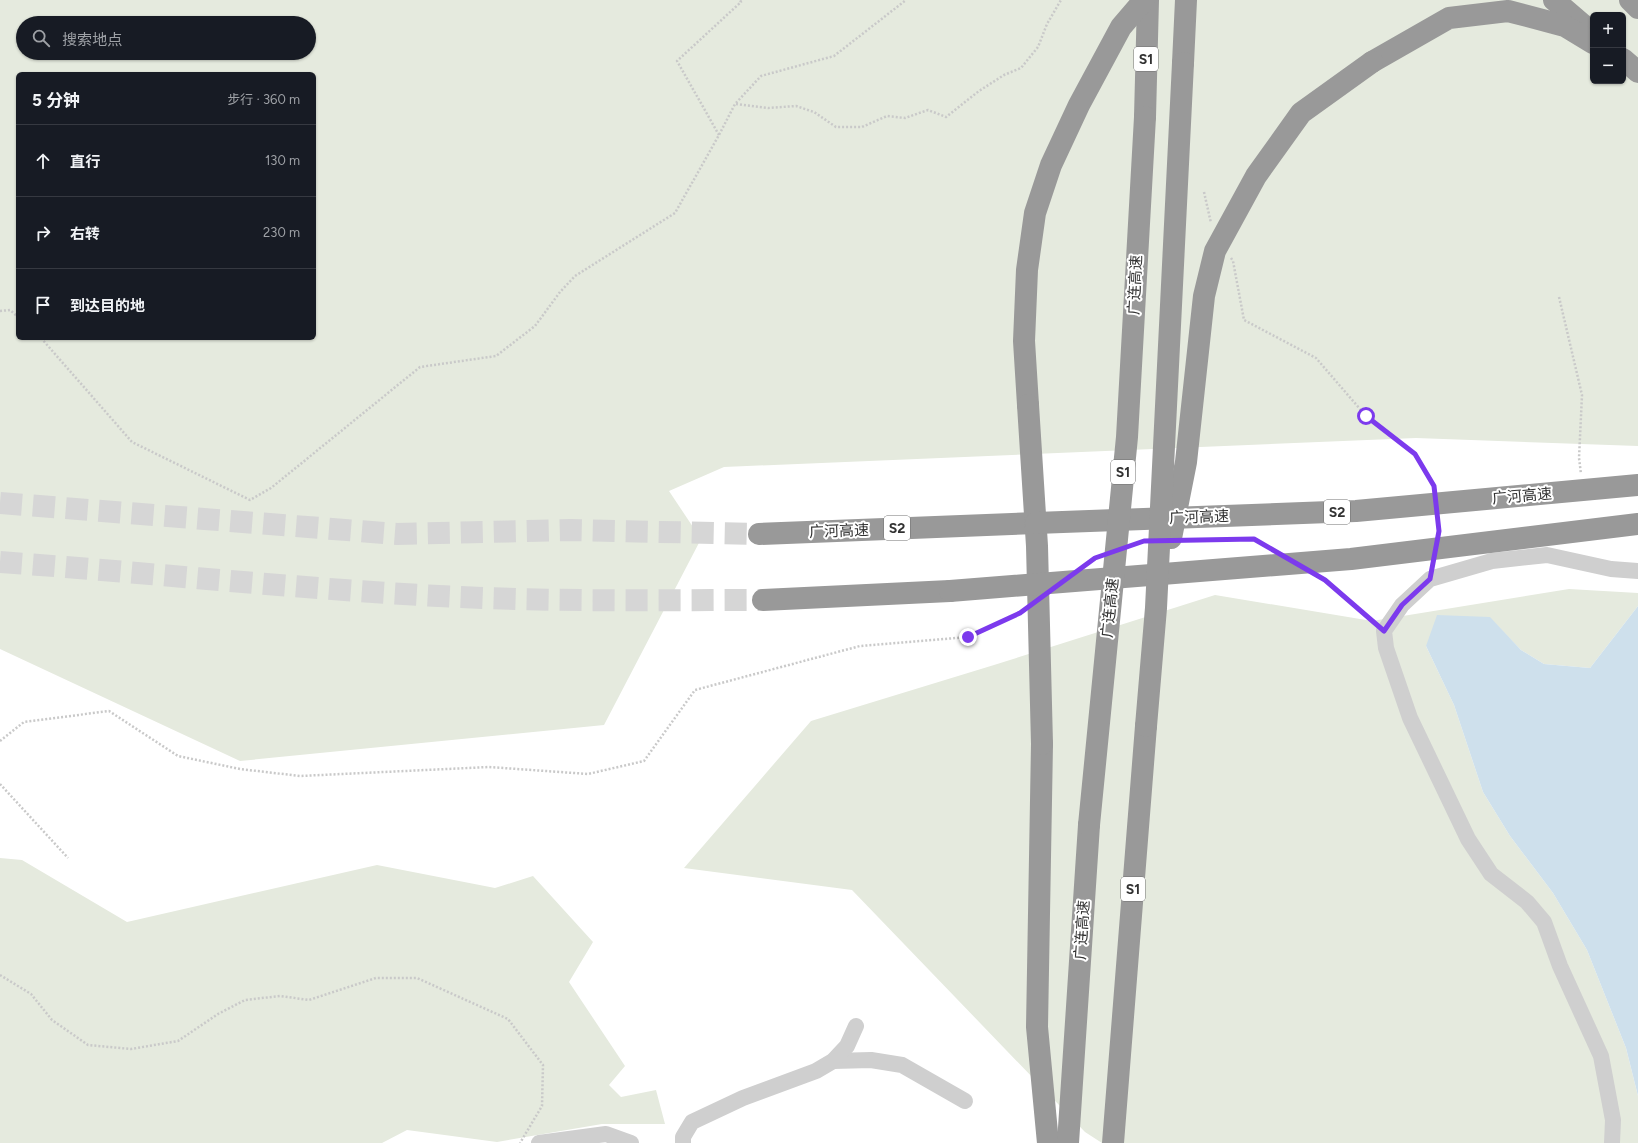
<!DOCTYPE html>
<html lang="zh">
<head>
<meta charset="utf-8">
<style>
  body { margin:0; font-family:Figtree,"Noto Sans SC",sans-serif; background:#20242c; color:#f1f3f6 }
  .controls { position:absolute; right:12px; top:12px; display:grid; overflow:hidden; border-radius:6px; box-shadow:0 1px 3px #0004 }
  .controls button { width:36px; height:36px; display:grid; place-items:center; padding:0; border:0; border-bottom:1px solid #363941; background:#171b24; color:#f1f3f6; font:20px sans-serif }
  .stop { position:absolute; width:12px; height:12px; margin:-9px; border:3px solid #7c3aed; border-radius:50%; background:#fff }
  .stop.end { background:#7c3aed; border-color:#fff; box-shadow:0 1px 4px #0008 }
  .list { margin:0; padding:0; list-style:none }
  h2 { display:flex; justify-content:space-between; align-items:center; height:52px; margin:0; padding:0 16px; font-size:17px }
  h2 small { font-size:13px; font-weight:400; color:#9ea1a6 }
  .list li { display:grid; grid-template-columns:26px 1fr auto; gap:12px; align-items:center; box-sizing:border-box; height:72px; padding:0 16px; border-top:1px solid #363941 }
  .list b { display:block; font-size:15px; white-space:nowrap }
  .list em { font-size:13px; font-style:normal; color:#9ea1a6 }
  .icon { flex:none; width:22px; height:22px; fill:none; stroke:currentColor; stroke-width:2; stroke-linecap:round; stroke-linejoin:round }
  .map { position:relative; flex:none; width:1638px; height:1143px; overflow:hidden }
  .search { position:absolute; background:#171b24; box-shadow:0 1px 3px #0004; left:16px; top:16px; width:300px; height:44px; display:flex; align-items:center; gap:10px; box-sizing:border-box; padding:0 14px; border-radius:22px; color:#9ea1a6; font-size:15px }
  .panel { position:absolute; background:#171b24; box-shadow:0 1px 3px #0004; left:16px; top:72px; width:300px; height:268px; border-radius:6px }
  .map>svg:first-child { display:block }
</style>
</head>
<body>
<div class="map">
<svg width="1638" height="1143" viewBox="0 0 1638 1143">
  <rect width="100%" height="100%" fill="#fff"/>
  <!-- green -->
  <g fill="#e5eade" fill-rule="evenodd">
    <path d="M0,0H1638V446L1416,438L724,467L669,491L701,539L604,725L240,761L0,649ZM1593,15H1623V81H1593ZM23,23H309V53H23ZM18,74H314V338H18Z"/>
    <polygon points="1569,589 1638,593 1638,606 1590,668 1544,664 1521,650 1489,617 1426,646 1454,705 1483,792 1510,836 1553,893 1587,950 1626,1048 1638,1096 1638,1143 1102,1143 1085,1132 852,890 684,868 811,721 994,665 1215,595 1372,621"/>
    <polygon points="0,858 22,860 127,922 377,865 495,888 533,876 593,942 569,982 625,1066 609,1085 621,1097 656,1090 665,1124 602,1124 497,1142 407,1130 382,1143 0,1143"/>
  </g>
  <!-- water -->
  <polygon fill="#cee0ec" points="1638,606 1638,1096 1626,1048 1587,950 1553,893 1510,836 1483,792 1454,705 1426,646 1437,615 1490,617 1521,650 1544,664 1590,668"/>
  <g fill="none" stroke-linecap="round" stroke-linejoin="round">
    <!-- motorway-tunnel -->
    <g stroke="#d6d6d6" stroke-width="22" stroke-dasharray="22 11" stroke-linecap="butt">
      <polyline points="0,503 397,534 570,530 759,534"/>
      <path d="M0,562C140,572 281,587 421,595C535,602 649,600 763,600"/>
    </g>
    <!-- path -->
    <g stroke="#c9c9c9" stroke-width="2.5" stroke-dasharray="2 2" stroke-linecap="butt">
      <polyline points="736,104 768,108 796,106 814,112 836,127 862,127 887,116 905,118 928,110 946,117 979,91 1004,75 1021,68 1038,47 1047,24 1061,0"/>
      <polyline points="719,135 677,61 741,2 740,0"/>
      <polyline points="1204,192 1211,223"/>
      <polyline points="1231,258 1233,261 1244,320 1316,358 1366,416 1415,454 1434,488"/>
      <polyline points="1559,297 1582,395 1579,458 1581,474"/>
      <polyline points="0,311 10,310 18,317"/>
      <polyline points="41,338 132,442 250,500 271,488 420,367 496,356 535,326 560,292 575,276 675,213 719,135 735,104 761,76 834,56 906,0"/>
      <polyline points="1438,521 1439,532"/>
      <polyline points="1187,540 1254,539 1270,548"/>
      <polyline points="1090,562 1099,557"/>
      <polyline points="1323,578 1373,622"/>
      <polyline points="0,741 24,722 109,711 178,756 240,769 300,776 489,767 588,774 644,761 695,690 860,646 968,637 1021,612"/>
      <polyline points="0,784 68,858"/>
      <polyline points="0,975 31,994 52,1020 88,1045 131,1049 178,1041 218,1014 245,1000 280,996 309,1000 376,978 417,978 508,1019 543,1065 542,1106 520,1143"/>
    </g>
    <!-- minor -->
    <g stroke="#cfcfcf" stroke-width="16">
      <polyline points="833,1061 871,1060 902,1065 965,1101"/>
      <polyline points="539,1143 606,1134 631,1143"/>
      <polyline points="683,1143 683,1137 692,1122 743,1098 816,1071 833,1061 847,1046 856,1026"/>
      <polyline points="1612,1143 1613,1120 1601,1056 1560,966 1544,922 1527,902 1491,874 1468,839 1410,718 1386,648 1384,631 1402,605 1430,579 1492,561 1547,555 1611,569 1638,571"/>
    </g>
    <!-- motorway -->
    <g stroke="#999" stroke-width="22">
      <polyline points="1554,0 1588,29"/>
      <polyline points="1630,0 1638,8"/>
      <polyline points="1623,59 1638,72"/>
      <polyline points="1372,62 1449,18 1508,11 1565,26 1593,43"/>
      <polyline points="1183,63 1186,0"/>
      <polyline points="1145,117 1148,0"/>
      <polyline points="1028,405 1024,341 1027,270 1035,213 1051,165 1079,105 1121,27 1144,0"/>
      <polyline points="759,534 1036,523"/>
      <polyline points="763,600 950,591"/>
      <polyline points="1042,744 1037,1027 1048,1143"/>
      <polyline points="1068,1143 1089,825"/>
      <polyline points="1113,1143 1146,726"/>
    </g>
    <!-- motorway-bridge -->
    <g stroke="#999" stroke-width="22">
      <polyline points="1028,405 1037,546 1042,744"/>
      <polyline points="1036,523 1356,511 1638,485"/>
      <polyline points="1171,538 1186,462 1204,296 1215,251 1256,176 1301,113 1372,62"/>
      <polyline points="950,591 1351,559 1638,524"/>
      <polyline points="1146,726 1156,608 1183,63"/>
      <polyline points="1089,825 1127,437 1145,117"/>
    </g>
  </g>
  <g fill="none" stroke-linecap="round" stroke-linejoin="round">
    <!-- route -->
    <polyline stroke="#7c3aed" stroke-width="5" points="968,637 1020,613 1095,558 1144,541 1254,539 1325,580 1384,631 1402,605 1430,579 1439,531 1434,486 1415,454 1366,416"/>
  </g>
  <g text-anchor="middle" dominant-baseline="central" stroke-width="4" stroke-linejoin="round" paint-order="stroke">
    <!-- shield labels -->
    <g fill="#fff" stroke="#707070" stroke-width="1">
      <rect x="1134" y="47" width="24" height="24" rx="3"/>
      <rect x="1111" y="460" width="24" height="24" rx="3"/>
      <rect x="1324" y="500" width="26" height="24" rx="3"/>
      <rect x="884" y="516" width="26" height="24" rx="3"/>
      <rect x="1121" y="877" width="24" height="24" rx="3"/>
    </g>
    <g font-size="14" font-weight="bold" fill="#323232">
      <text x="1146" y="59">S1</text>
      <text x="1123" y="472">S1</text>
      <text x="1337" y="512">S2</text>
      <text x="897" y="528">S2</text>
      <text x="1133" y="889">S1</text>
    </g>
    <!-- street labels -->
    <g font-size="15" fill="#323232" stroke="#fff">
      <text transform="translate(1135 285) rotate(-87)">广连高速</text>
      <text transform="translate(1522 496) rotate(-5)">广河高速</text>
      <text transform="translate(1199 517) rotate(-2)">广河高速</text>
      <text transform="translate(839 531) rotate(-2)">广河高速</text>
      <text transform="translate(1110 608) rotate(-84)">广连高速</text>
      <text transform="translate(1082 930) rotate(-86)">广连高速</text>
    </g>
  </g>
</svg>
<div class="controls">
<button>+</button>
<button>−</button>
</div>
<div class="stop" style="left:1366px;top:416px"></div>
<div class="stop end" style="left:968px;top:637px"></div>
<div class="search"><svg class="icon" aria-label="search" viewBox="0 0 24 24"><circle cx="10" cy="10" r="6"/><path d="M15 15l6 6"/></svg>搜索地点</div>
<section class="panel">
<h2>5 分钟<small>步行 · 360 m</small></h2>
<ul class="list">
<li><svg class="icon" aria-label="ahead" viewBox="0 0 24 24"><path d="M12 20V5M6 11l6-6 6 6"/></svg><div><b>直行</b></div><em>130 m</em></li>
<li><svg class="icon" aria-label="right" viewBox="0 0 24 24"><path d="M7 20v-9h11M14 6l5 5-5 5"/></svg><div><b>右转</b></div><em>230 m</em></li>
<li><svg class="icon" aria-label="arrive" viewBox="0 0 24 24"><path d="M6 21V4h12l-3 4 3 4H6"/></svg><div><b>到达目的地</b></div></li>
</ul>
</section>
</div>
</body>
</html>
